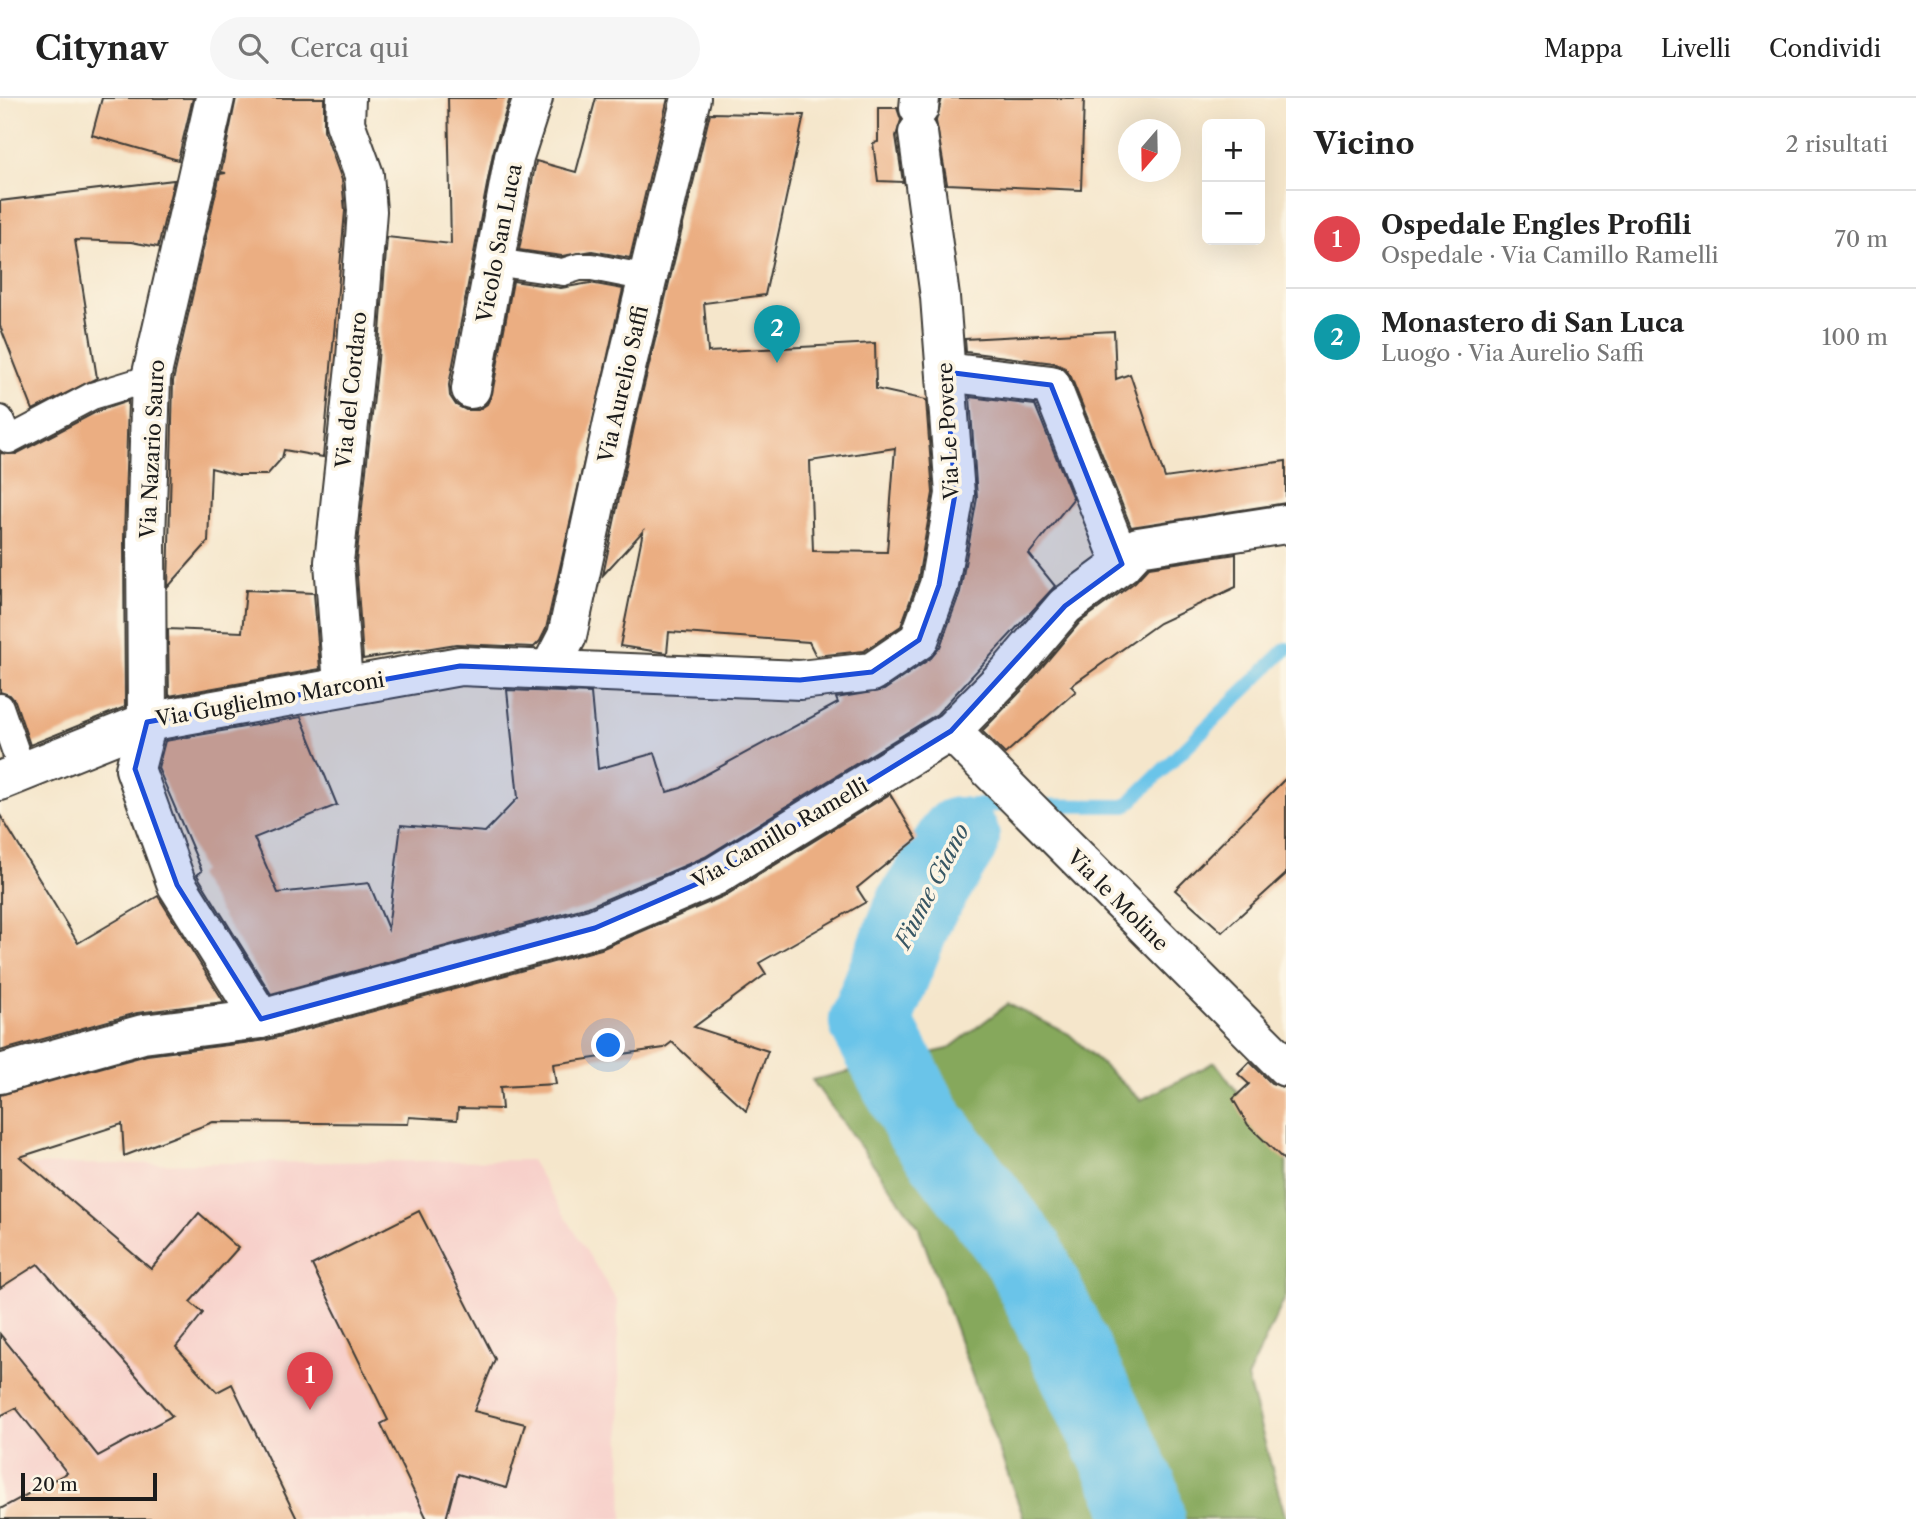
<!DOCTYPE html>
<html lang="it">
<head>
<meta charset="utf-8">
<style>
  body { margin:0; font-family:"Libre Caslon Text",serif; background:#f6f6f6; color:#222 }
  .controls { position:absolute; right:21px; top:21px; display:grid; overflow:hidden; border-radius:10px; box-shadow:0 7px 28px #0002 }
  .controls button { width:63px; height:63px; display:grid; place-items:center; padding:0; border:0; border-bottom:2px solid #e0e0e0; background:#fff; color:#222; font:35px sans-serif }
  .compass { position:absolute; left:1118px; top:21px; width:63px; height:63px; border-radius:50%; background:#fff; box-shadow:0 7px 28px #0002; rotate:200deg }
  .scale { position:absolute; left:21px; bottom:18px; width:136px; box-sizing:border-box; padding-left:7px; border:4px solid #1c1c1c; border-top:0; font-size:19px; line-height:24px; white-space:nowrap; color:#1c1c1c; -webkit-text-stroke:5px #fcf5e5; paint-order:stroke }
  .you { position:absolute; left:609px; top:948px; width:24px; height:24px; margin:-18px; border:5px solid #fff; border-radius:50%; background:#1a73e8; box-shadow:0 0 0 10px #1a73e833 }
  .badge { display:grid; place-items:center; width:46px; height:46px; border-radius:50%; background:#7c3aed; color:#fff; font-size:23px; font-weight:700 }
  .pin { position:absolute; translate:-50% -58px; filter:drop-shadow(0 2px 4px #0008) }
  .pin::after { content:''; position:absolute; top:37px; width:24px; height:21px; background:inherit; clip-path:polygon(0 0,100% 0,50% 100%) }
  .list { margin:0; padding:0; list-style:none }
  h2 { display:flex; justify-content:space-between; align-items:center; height:91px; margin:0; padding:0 28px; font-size:30px }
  h2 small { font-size:23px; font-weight:400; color:#767676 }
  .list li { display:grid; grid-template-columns:46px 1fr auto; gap:21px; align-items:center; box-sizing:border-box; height:98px; padding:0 28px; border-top:2px solid #e0e0e0 }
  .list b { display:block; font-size:26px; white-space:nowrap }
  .list p { margin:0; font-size:23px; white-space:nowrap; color:#767676 }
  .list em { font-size:23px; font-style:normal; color:#767676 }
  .icon { flex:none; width:38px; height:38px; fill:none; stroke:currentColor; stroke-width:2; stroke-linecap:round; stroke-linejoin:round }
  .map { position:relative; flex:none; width:1286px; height:1421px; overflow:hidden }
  header { display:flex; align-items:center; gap:42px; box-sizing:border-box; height:98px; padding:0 35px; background:#fff; border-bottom:2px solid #e0e0e0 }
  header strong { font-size:33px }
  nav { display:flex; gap:38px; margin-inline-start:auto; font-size:24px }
  .search { width:490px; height:63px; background:#f6f6f6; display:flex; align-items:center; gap:18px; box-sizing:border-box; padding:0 24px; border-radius:38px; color:#767676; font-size:26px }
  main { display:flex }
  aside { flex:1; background:#fff }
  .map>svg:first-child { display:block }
</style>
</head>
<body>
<header>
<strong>Citynav</strong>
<div class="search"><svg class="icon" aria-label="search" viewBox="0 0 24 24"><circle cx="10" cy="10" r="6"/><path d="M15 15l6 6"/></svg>Cerca qui</div>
<nav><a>Mappa</a><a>Livelli</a><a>Condividi</a></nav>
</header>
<main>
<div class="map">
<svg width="1286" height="1421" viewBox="0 0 1286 1421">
  <rect width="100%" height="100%" fill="#fcf5e5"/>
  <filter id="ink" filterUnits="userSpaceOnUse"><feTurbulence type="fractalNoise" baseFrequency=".0143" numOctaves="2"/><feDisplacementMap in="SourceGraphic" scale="14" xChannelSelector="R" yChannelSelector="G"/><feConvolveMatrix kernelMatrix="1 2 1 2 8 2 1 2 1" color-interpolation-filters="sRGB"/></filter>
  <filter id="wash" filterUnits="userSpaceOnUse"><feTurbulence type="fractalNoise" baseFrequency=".00686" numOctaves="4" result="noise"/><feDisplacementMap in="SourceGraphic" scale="28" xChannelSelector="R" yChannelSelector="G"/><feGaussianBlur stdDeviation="1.57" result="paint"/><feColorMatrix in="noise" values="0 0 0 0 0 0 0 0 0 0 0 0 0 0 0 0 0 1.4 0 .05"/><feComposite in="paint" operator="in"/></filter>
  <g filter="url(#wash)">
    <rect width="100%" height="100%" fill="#f5e6cb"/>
    <!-- built -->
    <polygon fill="#f7d0ca" points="0,1058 7,1067 531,1062 617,1203 623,1421 0,1421"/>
    <!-- forest -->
    <polygon fill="#86a85c" stroke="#51623c" stroke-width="2" points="1008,906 1069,936 1141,1002 1215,964 1286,1060 1286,1198 1247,1280 1286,1421 1024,1421 918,1128 812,982 948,951"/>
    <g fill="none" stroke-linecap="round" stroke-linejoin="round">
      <!-- stream -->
      <polyline stroke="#6bc4e9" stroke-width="14" points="959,740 973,707 1126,708 1286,551"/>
      <!-- river -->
      <polyline stroke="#6bc4e9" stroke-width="82" points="959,740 915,811 870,923 923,1024 1024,1157 1139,1397 1144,1421"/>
    </g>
    <g id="blocks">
      <!-- building -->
      <g fill="#ebae82" fill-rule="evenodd">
        <polygon points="102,0 193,0 178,62 92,37"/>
        <polygon points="236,0 324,0 324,32 342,82 345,113 323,359 284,352 282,360 267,377 238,377 211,370 208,444 168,489 173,283 220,76 226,75 221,74"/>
        <polygon points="448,0 510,0 493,55 449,287 450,298 456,307 466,312 478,312 487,306 492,296 513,183 561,190 590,185 623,191 546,531 540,543 534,549 456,546 363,561 356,464 378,262 387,139 451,146"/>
        <polygon points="596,0 668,0 630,160 592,153 562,158 519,152 536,63 576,74"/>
        <polygon points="942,0 1084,0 1081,92 947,86 936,23"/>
        <polygon points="878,10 897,10 901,22 896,38 903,84 878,83 873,45 878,44"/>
        <path d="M710,15L804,17L765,197L704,205L708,254L875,245L876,291L926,302L933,395L918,481L901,528L864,553L816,558L809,544L669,534L667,555L620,548L643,433L603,477L634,329ZM895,350L887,454L813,453L810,363Z"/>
        <polygon points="174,82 158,149 131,144 75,142 97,280 33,312 0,228 0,103"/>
        <polygon points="1114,233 1116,281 1130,276 1165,380 1286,363 1286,405 1131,429 1071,279 1065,270 1054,265 966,254 965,241"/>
        <polygon points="970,299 1035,307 1073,401 1029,456 1055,488 937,616 705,759 588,809 271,896 197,777 202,773 158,670 165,643 301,619 337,707 254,740 278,795 369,785 388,831 401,727 485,734 518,700 507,592 591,595 598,671 655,655 667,694 681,690 838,605 836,600 884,592 931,560 940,549 960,494 977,400"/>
        <polygon points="128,303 124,441 125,609 30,647 15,603 10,597 0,594 0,355 16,356 98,313"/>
        <polygon points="1236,456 1236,489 1159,525 1071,588 1076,593 1005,656 982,633 1025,589 1080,524 1135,484 1149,469"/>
        <polygon points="246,492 314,495 320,571 169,598 168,531 242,534"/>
        <polygon points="1286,680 1286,776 1222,834 1175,792"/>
        <polygon points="890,696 917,741 857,790 866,804 759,865 766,876 694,929 768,953 746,1013 672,944 664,950 553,966 556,986 500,989 502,1011 458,1010 457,1022 409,1019 408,1026 213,1024 124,1058 122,1026 20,1059 151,1171 199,1115 238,1150 190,1204 203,1215 176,1249 217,1294 232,1286 297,1421 0,1421 0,1411 67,1375 16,1310 0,1318 0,1236 98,1358 172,1318 38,1166 0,1190 0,997 147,957 267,942 601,851 726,797"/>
        <polygon points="0,717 78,845 158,798 224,904 137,915 0,953"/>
        <polygon points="1250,964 1271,985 1286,990 1286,1064 1248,1027 1233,1001 1249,986 1238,976"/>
        <polygon points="419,1113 495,1261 474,1313 525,1326 506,1390 458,1376 446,1421 427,1421 381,1326 388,1322 312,1167"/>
      </g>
    </g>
  </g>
  <g filter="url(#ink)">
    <use href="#blocks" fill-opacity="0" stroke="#3d3a36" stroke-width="2"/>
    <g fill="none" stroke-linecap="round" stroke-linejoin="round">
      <!-- service casing -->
      <g stroke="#3d3a36" stroke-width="30">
        <g id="service">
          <polyline points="495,164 563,174 579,169 592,169 648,180"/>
          <polyline points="0,321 9,342 92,298 151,280"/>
          <polyline points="0,609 22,672"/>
        </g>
      </g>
      <!-- pedestrian casing -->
      <g stroke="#3d3a36" stroke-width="42">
        <g id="pedestrian">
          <polyline points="946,274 1051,287 1122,466"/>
          <polyline points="471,291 514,59 533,0"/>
        </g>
      </g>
      <!-- minor casing -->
      <g stroke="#3d3a36" stroke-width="42">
        <g id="minor">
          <polyline points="215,0 151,280 146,442 147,624 135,671 177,787 261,921"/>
          <polyline points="919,10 920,0"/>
          <polyline points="551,569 567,538 613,324 691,0"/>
          <polyline points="343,587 334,464 356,260 367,113 364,77 345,25 346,0"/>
          <polyline points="951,633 1286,969"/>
          <polyline points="0,683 147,624 460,568 800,582 872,574 919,542 939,487 955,396 940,199 918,35"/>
          <polyline points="0,976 143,936 261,921 595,830 715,778 951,633 1008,575 1065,508 1122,466 1138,449 1286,426"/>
        </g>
      </g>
      <!-- service -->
      <use href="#service" stroke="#fff" stroke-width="26"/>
      <!-- pedestrian -->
      <use href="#pedestrian" stroke="#fff" stroke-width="38"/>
      <!-- minor -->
      <use href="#minor" stroke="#fff" stroke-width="38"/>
    </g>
  </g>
  <!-- marked area -->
  <path fill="#1d4ed8" fill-opacity="0.2" stroke="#1d4ed8" stroke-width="5" stroke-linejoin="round" d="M946,274L1051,287L1122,466L1065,508L951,633L715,778L595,830L261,921L177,787L135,671L147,624L460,568L800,582L872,574L919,542L939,487L955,396Z"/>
  <g text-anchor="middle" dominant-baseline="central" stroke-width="7" stroke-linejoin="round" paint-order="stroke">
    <!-- street labels -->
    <g font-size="21" fill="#1c1c1c" stroke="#fcf5e5">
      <text transform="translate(499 145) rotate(-79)">Vicolo San Luca</text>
      <text transform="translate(623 286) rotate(-77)">Via Aurelio Saffi</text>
      <text transform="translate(351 292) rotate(-84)">Via del Cordaro</text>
      <text transform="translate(948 333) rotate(-93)">Via Le Povere</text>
      <text transform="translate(152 351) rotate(-87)">Via Nazario Sauro</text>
      <text transform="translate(270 601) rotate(-10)">Via Guglielmo Marconi</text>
      <text transform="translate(780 735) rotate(-30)">Via Camillo Ramelli</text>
      <text transform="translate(1118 802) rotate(45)">Via le Moline</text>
    </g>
    <!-- water labels -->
    <g font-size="23" font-style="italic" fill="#385764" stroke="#fcf5e5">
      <text transform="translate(932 788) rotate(-63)">Fiume Giano</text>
    </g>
  </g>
</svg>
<div class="controls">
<button>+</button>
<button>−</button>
</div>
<svg class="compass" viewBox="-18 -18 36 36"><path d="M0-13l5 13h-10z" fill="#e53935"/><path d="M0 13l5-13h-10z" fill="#767676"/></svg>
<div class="scale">20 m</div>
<div class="you"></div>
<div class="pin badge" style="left:310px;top:1312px;background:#e0444e">1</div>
<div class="pin badge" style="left:777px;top:265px;background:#0f9aa8">2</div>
</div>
<aside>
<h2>Vicino<small>2 risultati</small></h2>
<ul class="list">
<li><span class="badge" style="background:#e0444e">1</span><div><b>Ospedale Engles Profili</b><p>Ospedale · Via Camillo Ramelli</p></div><em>70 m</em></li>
<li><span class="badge" style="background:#0f9aa8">2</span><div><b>Monastero di San Luca</b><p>Luogo · Via Aurelio Saffi</p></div><em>100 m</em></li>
</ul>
</aside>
</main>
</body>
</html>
